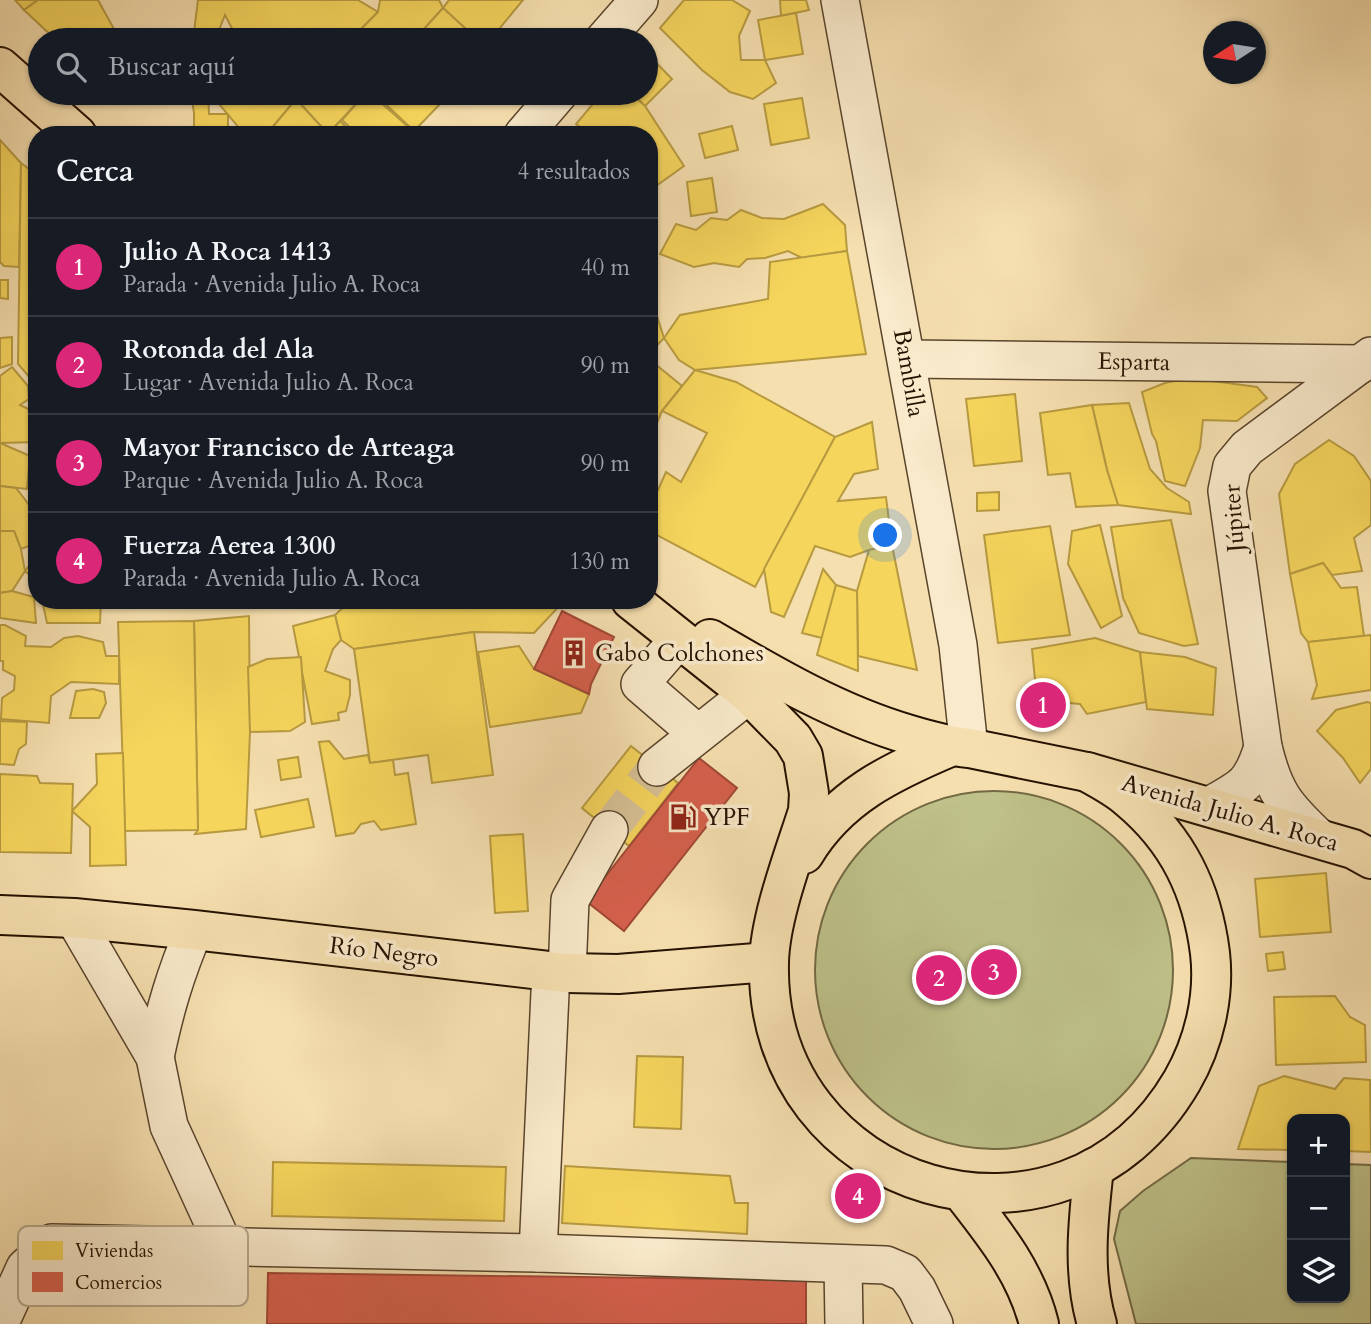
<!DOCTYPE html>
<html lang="es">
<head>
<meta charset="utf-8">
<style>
  body { margin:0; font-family:Cardo,serif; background:#242831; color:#f1f3f6 }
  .controls { position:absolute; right:21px; bottom:21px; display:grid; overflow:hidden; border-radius:14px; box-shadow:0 2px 5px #0004 }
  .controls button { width:63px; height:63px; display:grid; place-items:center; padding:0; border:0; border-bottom:2px solid #363941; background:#171b24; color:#f1f3f6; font:35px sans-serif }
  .compass { position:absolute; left:1203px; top:21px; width:63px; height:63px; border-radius:50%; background:#171b24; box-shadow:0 2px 5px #0004; rotate:258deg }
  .you { position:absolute; left:886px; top:536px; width:24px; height:24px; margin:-18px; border:5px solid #fff; border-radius:50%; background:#1a73e8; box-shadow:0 0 0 10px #1a73e833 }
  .badge { display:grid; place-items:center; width:46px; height:46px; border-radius:50%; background:#db2777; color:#fff; font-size:23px; font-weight:700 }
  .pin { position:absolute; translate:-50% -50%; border:4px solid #fff; box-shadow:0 2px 7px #0006 }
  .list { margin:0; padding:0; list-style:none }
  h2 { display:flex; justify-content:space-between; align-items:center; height:91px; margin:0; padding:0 28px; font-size:30px }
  h2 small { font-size:23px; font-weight:400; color:#9ea1a6 }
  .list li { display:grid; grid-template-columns:46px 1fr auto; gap:21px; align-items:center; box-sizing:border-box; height:98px; padding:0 28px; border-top:2px solid #363941 }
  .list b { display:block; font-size:26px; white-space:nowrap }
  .list p { margin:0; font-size:23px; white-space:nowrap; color:#9ea1a6 }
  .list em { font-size:23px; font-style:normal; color:#9ea1a6 }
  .icon { flex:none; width:38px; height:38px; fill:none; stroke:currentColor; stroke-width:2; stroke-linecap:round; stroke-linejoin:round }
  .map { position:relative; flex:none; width:1371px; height:1324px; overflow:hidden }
  .search { position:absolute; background:#171b24; box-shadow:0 2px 5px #0004; left:28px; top:28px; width:630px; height:77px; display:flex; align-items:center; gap:18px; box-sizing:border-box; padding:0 24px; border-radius:38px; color:#9ea1a6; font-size:26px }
  .panel { position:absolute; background:#171b24; box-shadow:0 2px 5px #0004; left:28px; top:126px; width:630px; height:483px; border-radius:28px }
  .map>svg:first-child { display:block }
</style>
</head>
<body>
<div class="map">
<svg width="1371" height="1324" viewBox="0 0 1371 1324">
  <rect width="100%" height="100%" fill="#f6dfaf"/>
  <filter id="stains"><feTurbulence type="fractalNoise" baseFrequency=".00286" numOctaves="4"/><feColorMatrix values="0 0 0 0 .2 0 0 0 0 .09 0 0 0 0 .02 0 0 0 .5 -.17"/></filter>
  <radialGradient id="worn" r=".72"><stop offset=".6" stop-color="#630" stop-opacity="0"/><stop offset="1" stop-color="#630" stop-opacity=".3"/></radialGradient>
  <!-- green -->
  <g fill="#bec189" stroke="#726944" stroke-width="2">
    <circle cx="994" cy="970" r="179"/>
    <polygon points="1191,1158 1292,1162 1292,1298 1345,1298 1345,1164 1371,1165 1371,1324 1136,1324 1114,1239 1120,1211 1143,1191"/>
  </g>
  <!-- homes -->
  <g fill="#f6d55c" stroke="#b79a40" stroke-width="2">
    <polygon points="15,0 38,0 24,10"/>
    <polygon points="38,0 98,0 120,40 56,40 24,10"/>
    <polygon points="198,0 358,0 378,12 350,40 238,40 225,15 217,35 193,40"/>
    <polygon points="380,0 439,0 443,8 414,40 350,40 378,12"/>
    <polygon points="449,0 523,0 490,40 478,40 443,8"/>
    <polygon points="684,0 732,0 750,11 739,36 741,60 765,60 776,83 753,99 730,92 702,70 660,28"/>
    <polygon points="780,0 806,0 809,10 781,16"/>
    <polygon points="443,8 478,40 414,40"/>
    <polygon points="796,13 803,54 765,60 758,20"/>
    <polygon points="646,52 672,79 645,106 631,93 646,93"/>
    <polygon points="191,93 208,93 209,114 228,114 228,135 194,135 194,113"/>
    <polygon points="226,93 287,93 296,99 266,135 245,135 219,104"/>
    <polygon points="302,93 366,93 328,134 296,99"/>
    <polygon points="366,93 370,93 414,132 412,135 358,135 342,120"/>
    <polygon points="374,93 430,93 441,103 414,131"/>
    <polygon points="430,93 449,93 441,103"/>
    <polygon points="602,93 631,93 645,106 684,166 656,186 649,181 649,135 591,135 576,124"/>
    <polygon points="802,98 809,138 771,145 764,104"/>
    <polygon points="296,99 328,134 328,135 266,135"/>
    <polygon points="340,121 354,135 328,135"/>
    <polygon points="732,126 738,150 705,158 699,134"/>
    <polygon points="0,140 21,163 19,267 4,266 0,262"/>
    <polygon points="21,163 37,175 37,386 18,364"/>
    <polygon points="712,178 717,212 691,216 687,182"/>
    <polygon points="823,204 845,225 847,251 802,258 788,251 765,258 747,259 739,267 714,263 694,267 660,254 676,224 696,230 711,218 727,220 741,210 762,218 784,219"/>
    <polygon points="847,251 866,354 695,370 679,360 664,338 680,315 768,299 770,262"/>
    <polygon points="0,280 8,280 8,299 0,298"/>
    <polygon points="649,291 664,338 649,354"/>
    <polygon points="12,337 12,364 0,368 0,338"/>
    <polygon points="649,359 682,386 662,411 649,442"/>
    <polygon points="12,367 28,386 29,399 20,405 37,413 37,442 0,443 0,376"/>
    <polygon points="695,370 736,382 835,437 755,587 649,531 649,510 666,472 681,482 707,433 662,411"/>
    <polygon points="1191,378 1257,387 1267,398 1237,421 1203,420 1200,448 1185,486 1165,481 1156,441 1152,434 1142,392 1165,383"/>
    <polygon points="1015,394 1022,461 974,466 966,399"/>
    <polygon points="1129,403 1150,469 1167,488 1189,502 1191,514 1118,505 1107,470 1092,405"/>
    <polygon points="1092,405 1107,470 1118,505 1076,507 1070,473 1048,475 1040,413"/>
    <polygon points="872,422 878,469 854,474 838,501 886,497 892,545 869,550 850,557 815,546 784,617 771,612 764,569 835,437"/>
    <polygon points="1329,440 1354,456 1371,481 1371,525 1354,538 1362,571 1332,575 1323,563 1290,574 1279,494 1295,464"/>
    <polygon points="0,443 30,456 27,489 0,486"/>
    <polygon points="0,486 16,488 30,506 37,500 37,543 21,549 14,531 0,531"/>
    <polygon points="999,492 999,510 977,511 977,493"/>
    <polygon points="1171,520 1198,644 1184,646 1139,633 1123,598 1111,527"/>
    <polygon points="1100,525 1122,616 1101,628 1068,564 1072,531"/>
    <polygon points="1050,526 1070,635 998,643 984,535"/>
    <polygon points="0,531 14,531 21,549 25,571 12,591 0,593"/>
    <polygon points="892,545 917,670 858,656 857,591 869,550"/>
    <polygon points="37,561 37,581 25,571 32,562"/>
    <polygon points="1323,563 1341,588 1357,587 1364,636 1308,642 1301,633 1290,574"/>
    <polygon points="823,569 836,585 822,638 802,633"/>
    <polygon points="836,585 857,591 858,671 817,655"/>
    <polygon points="12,591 34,597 36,623 0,618 0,593"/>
    <polygon points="42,600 101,600 100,623 47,623"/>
    <polygon points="295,600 346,600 297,608"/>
    <polygon points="351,600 372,606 403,600 564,601 534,633 474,632 354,649 341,640 335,615"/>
    <polygon points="371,600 403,600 372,606"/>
    <polygon points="335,615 341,640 333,649 325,671 350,680 350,695 346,711 338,713 339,720 312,724 293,626"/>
    <polygon points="249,616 250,732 246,829 195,834 198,830 194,621"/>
    <polygon points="194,621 198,830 125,831 118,622"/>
    <polygon points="0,625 5,625 26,636 25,646 51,647 64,638 78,636 103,642 106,656 119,656 119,684 71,682 51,696 49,723 1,719 2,698 14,690 15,676 3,670 3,661 0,661"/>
    <polygon points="474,632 493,775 432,783 428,755 370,763 354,649"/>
    <polygon points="1371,635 1371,690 1312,699 1317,685 1308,642"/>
    <polygon points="1095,638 1140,652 1146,702 1087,714 1080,704 1037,700 1032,649"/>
    <polygon points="519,646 534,669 589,694 581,713 490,727 478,652"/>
    <polygon points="1140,652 1185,657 1216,668 1213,715 1147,709"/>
    <polygon points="301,657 305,722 290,731 250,732 248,667 267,659"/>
    <polygon points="93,689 104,692 106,703 99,718 70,718 76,691"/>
    <polygon points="1367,702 1371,703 1371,769 1360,783 1343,758 1317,731 1336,710"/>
    <polygon points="0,721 27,722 26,744 19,749 14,765 0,764"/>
    <polygon points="329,741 344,759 368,755 370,763 393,760 395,775 408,773 416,824 381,830 374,821 361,824 354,833 336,836 319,742"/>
    <polygon points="631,746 678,783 629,846 582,808"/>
    <polygon points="123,753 126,865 90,866 90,827 72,811 97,784 96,754"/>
    <polygon points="298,757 301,777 281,780 278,760"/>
    <polygon points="0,774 37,776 40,783 73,784 71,853 0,852"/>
    <polygon points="308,799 314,827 261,837 255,810"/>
    <polygon points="523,834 528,911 495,913 490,836"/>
    <polygon points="1326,873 1331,932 1260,937 1255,879"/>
    <polygon points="1283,952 1285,969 1268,971 1266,954"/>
    <polygon points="1335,996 1350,1017 1365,1025 1366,1062 1276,1065 1274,997"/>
    <polygon points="637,1056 683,1057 681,1129 634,1127"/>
    <polygon points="1284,1076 1335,1089 1344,1078 1370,1080 1371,1152 1345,1151 1345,1119 1292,1119 1292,1150 1238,1149 1259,1086"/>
    <polygon points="273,1162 506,1167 504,1221 272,1216"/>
    <polygon points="565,1166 730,1176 735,1203 748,1203 747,1234 562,1223"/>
  </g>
  <!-- shops -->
  <g fill="#d6604d" stroke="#a14836" stroke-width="2">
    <polygon points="562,611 614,637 591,684 589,694 534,669"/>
    <polygon points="699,758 737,788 624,931 586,901"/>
    <polygon points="268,1273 806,1280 806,1324 267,1324"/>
  </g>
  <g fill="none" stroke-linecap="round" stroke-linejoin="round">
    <!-- minor-tunnel -->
    <polyline stroke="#d7c095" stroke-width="37" stroke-dasharray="37 18" stroke-linecap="butt" points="609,830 657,767"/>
    <!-- minor casing -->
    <g stroke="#59442c" stroke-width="40">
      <g id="minor">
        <polyline points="840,0 958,645 969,748"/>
        <polyline points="604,40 639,0"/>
        <polyline points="523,135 559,93"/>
        <polyline points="907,359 1361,364"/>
        <polyline points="679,639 640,684 698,734"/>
        <polyline points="657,767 749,694"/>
        <path d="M1209,806C1243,787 1251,785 1263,747"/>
        <path d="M1319,838C1285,806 1274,793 1263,747L1227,491L1232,466L1247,448L1371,356"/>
        <polyline points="74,918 155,1057 169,1126 224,1246"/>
        <polyline points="567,973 570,900 609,830"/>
        <path d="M155,1057C165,1009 175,975 194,930"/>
        <polyline points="538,1253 551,971"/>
        <polyline points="843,1264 844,1324"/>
        <polyline points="0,1323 25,1268 52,1243 538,1253 886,1265 905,1273 917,1289 934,1324"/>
      </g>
    </g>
    <!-- major casing -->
    <g stroke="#251100" stroke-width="42">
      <g id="major">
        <polyline points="0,67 77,135"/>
        <path d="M631,600L749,694L793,739L803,756L809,793L808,811C794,855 770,917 769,962C763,1193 1064,1283 1182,1081C1204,1043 1215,996 1210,953C1202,890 1178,840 1129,799C1117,788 1101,780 1087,772"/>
        <path d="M710,639C775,677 838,714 910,735C930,741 948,746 969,748L1087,772L1353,849L1371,859"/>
        <path d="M804,854C838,797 891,772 950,747"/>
        <polyline points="0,915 74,918 194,930 567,973 618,974 769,962"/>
        <path d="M1094,1168C1088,1220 1082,1274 1097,1324"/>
        <path d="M962,1192C994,1233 1026,1272 1039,1324"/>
      </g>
    </g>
    <!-- minor -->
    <use href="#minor" stroke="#f9eacb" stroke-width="37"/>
    <!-- major -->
    <use href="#major" stroke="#f6dfaf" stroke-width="38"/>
  </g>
  <!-- icons -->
  <defs>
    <g id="building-bare" transform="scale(2.1)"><path d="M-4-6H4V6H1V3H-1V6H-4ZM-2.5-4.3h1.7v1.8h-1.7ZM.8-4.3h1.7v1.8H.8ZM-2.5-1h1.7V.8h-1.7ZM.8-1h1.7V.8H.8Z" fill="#8f2418" stroke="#f9eacb" stroke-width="2.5" paint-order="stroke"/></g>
    <g id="fuel-bare" transform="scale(2.1)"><path d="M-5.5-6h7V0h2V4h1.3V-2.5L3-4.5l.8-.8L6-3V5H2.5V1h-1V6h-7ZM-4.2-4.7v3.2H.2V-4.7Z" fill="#8f2418" stroke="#f9eacb" stroke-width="2.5" paint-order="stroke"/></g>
  </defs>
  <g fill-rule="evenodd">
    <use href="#building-bare" x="574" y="653"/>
    <use href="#fuel-bare" x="683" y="817"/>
  </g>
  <g text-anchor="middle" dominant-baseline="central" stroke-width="7" stroke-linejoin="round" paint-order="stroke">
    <!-- street labels -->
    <g font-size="24" fill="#251100" stroke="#f9eacb">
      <text transform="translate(1134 362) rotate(1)">Esparta</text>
      <text transform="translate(909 373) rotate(80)">Bambilla</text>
      <text transform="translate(1234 518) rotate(-94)">Júpiter</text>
      <text transform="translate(1230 813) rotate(16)">Avenida Julio A. Roca</text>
      <text transform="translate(384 952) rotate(7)">Río Negro</text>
    </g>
    <!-- poi labels -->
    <g font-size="24" fill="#251100" stroke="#f9eacb" text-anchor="start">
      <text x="595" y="653">Gabo Colchones</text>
      <text x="704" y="817">YPF</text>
    </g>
  </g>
  <!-- legend -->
  <rect x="18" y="1226" width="230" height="80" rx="10" fill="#f9eacb" stroke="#b9a98e" stroke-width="2"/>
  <rect x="32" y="1241" width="31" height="19" fill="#f6d55c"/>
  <rect x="32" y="1272" width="31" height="20" fill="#d6604d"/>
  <g font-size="19" fill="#251100">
    <text x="75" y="1257">Viviendas</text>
    <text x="75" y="1289">Comercios</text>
  </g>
  <rect width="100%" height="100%" filter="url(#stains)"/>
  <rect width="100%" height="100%" fill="url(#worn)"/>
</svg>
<div class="controls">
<button>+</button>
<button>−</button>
<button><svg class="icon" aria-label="layers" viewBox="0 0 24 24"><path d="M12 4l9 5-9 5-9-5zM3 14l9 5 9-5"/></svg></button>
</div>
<svg class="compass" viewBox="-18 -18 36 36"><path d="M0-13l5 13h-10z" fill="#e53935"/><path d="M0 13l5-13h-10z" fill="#9ea1a6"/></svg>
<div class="you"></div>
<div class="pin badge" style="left:1043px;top:705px">1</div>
<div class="pin badge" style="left:939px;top:978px">2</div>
<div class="pin badge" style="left:994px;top:972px">3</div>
<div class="pin badge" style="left:858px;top:1196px">4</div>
<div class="search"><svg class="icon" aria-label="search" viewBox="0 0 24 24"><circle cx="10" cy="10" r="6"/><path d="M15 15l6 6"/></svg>Buscar aquí</div>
<section class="panel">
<h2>Cerca<small>4 resultados</small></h2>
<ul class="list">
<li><span class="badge">1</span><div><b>Julio A Roca 1413</b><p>Parada · Avenida Julio A. Roca</p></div><em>40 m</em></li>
<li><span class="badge">2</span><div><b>Rotonda del Ala</b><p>Lugar · Avenida Julio A. Roca</p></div><em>90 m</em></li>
<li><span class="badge">3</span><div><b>Mayor Francisco de Arteaga</b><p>Parque · Avenida Julio A. Roca</p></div><em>90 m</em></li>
<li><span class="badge">4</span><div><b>Fuerza Aerea 1300</b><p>Parada · Avenida Julio A. Roca</p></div><em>130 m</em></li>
</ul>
</section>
</div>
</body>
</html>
